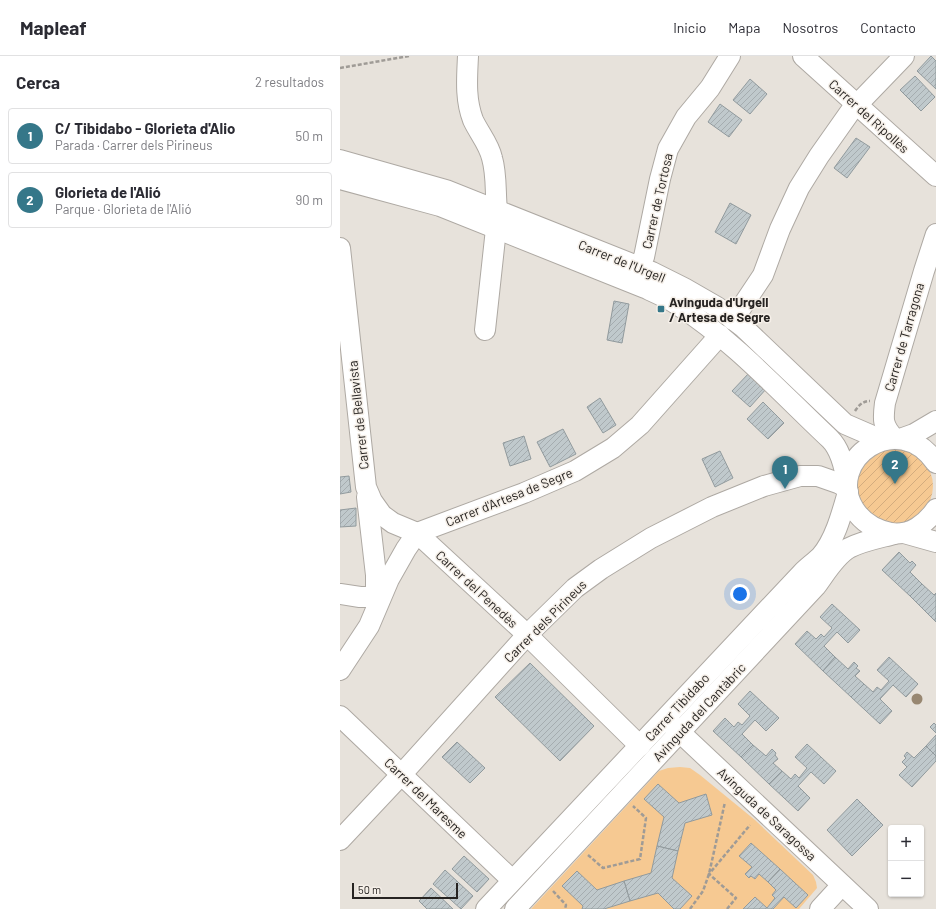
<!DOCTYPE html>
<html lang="es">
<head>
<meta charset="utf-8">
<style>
  body { margin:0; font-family:Barlow,sans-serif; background:#f2f2f3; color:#2b2b33 }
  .controls { position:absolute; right:12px; bottom:12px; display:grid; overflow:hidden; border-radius:4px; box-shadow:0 1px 3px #0004 }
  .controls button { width:36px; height:36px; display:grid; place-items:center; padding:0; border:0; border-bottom:1px solid #e1e1e2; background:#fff; color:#2b2b33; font:20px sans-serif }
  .scale { position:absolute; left:12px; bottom:10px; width:106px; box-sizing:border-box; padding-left:4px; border:2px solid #262321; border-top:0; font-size:11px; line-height:14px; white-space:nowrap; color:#262321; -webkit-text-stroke:3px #f5efe8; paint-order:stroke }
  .you { position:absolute; left:400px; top:538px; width:14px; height:14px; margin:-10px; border:3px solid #fff; border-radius:50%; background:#1a73e8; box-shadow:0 0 0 6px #1a73e833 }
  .badge { display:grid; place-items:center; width:26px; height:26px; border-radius:50%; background:#357789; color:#fff; font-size:13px; font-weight:700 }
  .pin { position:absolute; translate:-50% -33px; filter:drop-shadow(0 1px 2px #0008) }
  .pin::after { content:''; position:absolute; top:21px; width:14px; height:12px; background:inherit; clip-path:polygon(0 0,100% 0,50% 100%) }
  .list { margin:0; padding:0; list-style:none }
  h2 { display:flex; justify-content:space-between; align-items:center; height:52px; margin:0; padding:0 16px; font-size:17px }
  h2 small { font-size:13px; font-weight:400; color:#7c7c81 }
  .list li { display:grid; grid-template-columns:26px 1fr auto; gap:12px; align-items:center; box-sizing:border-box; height:56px; margin:0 8px 8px; padding:0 8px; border:1px solid #e1e1e2; border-radius:4px }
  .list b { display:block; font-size:15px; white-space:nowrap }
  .list p { margin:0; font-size:13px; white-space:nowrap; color:#7c7c81 }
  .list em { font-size:13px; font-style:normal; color:#7c7c81 }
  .map { position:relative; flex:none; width:596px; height:853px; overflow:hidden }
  header { display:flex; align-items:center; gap:24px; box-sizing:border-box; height:56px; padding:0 20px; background:#fff; border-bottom:1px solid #e1e1e2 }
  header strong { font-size:19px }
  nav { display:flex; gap:22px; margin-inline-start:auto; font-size:14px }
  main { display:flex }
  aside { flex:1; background:#fff }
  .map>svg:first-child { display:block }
</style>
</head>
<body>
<header>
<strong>Mapleaf</strong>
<nav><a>Inicio</a><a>Mapa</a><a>Nosotros</a><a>Contacto</a></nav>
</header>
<main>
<aside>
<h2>Cerca<small>2 resultados</small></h2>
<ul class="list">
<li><span class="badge">1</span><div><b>C/ Tibidabo - Glorieta d'Alio</b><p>Parada · Carrer dels Pirineus</p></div><em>50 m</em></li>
<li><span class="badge">2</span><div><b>Glorieta de l'Alió</b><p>Parque · Glorieta de l'Alió</p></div><em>90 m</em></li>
</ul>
</aside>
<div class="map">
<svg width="596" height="853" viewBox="0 0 596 853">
  <defs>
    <pattern id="garden-furrows" width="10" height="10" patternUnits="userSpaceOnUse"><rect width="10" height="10" fill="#f6c992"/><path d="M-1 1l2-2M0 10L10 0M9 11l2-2" fill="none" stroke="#d3ac7e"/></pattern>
    <pattern id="building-hatch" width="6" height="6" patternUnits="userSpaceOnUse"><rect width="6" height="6" fill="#c0c9cc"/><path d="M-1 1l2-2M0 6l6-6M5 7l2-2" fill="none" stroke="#a5acaf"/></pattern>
  </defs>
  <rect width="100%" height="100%" fill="#e7e2db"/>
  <!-- park -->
  <polygon fill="#f6c992" points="340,711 350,712 360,719 415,764 473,819 476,826 477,832 459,853 191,853 319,715 328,712"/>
  <!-- garden -->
  <circle fill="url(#garden-furrows)" cx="555" cy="430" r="38"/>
  <!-- building -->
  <g fill="url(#building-hatch)" stroke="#919a9d">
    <polygon points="591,0 596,5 596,33 577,15"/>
    <polygon points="575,20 595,41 581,55 560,34"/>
    <polygon points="410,23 427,38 410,58 393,44"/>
    <polygon points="380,48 402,64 389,81 368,66"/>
    <polygon points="516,82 530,91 507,122 494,112"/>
    <polygon points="390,147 411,159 396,188 375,176"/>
    <polygon points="274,245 289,248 282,287 267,284"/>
    <polygon points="410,316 427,332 410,351 392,335"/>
    <polygon points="260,342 276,369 263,377 247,351"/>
    <polygon points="423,346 444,367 428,383 407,363"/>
    <polygon points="223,373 236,398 210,411 197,386"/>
    <polygon points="184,380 191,403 170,410 163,387"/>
    <polygon points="380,395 393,422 375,431 362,403"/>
    <polygon points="9,420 11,436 0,438 0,421"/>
    <polygon points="16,452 16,470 0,471 0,454"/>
    <polygon points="559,496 570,507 572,505 576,509 570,516 582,528 570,540 542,514"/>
    <polygon points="582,528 594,539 596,537 596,566 570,540"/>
    <polygon points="492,548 520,574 508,587 497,576 484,590 495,601 483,615 455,588 467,575 476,583 481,578 484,581 492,572 480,561"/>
    <polygon points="495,601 508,613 514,606 518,610 516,612 520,615 515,620 524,628 511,641 483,615"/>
    <polygon points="549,601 578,628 566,641 553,629 540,643 552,655 540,668 511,641 524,628 533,636 537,631 541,634 549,625 537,614"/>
    <polygon points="190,607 254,670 220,705 155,641"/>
    <polygon points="410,635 439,662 426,675 415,664 402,678 413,689 401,701 373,675 385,662 394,671 398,666 402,669 410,660 398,648"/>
    <polygon points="594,667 596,669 596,677 590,671"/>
    <polygon points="596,679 596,700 586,690"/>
    <polygon points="117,686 145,712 130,727 102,701"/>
    <polygon points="467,688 496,715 484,728 471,716 458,730 470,742 458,755 429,728 442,715 451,723 455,718 459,722 467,712 455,701"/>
    <polygon points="413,689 426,700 432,693 436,697 435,699 438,703 433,707 442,715 429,728 401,701"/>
    <polygon points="586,690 596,700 596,705 572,731 559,719 567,711 562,706 566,702 564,700 567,696 574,702"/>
    <polygon points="318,728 339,747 366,738 372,759 345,767 338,795 317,790 324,761 304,743"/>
    <polygon points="517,743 543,769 512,800 487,774"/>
    <polygon points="411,787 440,813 428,826 419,818 415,823 411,820 409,822 405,818 412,811 399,800"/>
    <polygon points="317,790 338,795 332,822 352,840 340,853 334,853 318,837 290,845 284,825 311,817"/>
    <polygon points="124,800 149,823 137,836 112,813"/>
    <polygon points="440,813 468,839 456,852 444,841 433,853 403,853 415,841 427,852 435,842 432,839 436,834 428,826"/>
    <polygon points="105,814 133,840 121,853 93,828"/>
    <polygon points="237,815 257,834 284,825 290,845 264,853 242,853 243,850 222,830"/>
    <polygon points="91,832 113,853 87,853 79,845"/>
  </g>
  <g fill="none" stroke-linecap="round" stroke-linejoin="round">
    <!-- minor casing -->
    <g stroke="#aea9a3" stroke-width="22">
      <g id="minor">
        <path d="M128,0C127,22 125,43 133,64C139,77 149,88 152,102C157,119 155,137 157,154"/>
        <polyline points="463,0 596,120"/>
        <polyline points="0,104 106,134 312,216 344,232 377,251 403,271 505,368 535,381 547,383"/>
        <path d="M0,123L100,150L305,232C316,237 328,242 338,249C394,285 441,337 490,383C501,394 505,413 507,428"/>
        <polyline points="0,192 26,431 32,445 42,459 53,467 77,477 181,573 300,690"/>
        <polyline points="298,210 304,201 320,123 328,93 346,61 370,32 390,0"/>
        <polyline points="393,264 423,219 440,173 459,132 479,100 510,56 564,0"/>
        <polyline points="145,274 156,173"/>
        <path d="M554,382C542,369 543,363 545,347L584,215L596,178"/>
        <polyline points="560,383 574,378 596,365"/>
        <path d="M596,407C558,351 484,404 514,453C523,467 535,474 551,477C570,480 586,468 596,453"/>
        <polyline points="27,441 36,519 36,547"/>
        <polyline points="564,477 596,486"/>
        <polyline points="0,538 20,541 36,541"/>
        <polyline points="0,614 29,570 49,523 66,493 77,477 184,437 235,415 273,392 300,369 380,279"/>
        <polyline points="0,660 172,824"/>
        <polyline points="330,667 528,853"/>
        <polyline points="0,784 61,719 187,579 235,532 261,513 311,482 372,451 424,430 460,420 478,420 498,427 507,432"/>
        <path d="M146,853L462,517C468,511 475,506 481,500C495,484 502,457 508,436"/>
        <path d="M175,853L476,530C485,518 495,500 509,492C522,485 539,482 554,478"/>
        <polyline points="480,853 502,829"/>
      </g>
    </g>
    <!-- path -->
    <g stroke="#9f9b96" stroke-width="2.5" stroke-dasharray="4 2" stroke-linecap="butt">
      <polyline points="0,12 69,0"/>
      <path d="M515,355C519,349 523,345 530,345"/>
      <polyline points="248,799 263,812 300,803 306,762 293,750"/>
      <polyline points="213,835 226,849 225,853"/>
      <polyline points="350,853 363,835 369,818 385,746"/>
      <polyline points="387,853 396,842 369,818 410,769"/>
    </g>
    <!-- minor -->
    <use href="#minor" stroke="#fff" stroke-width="20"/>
  </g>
  <!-- trees -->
  <circle fill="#988771" cx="577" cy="643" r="5.5"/>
  <!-- markers -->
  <rect fill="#357789" stroke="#f5efe8" stroke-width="1.5" x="317" y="249" width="8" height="8" rx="2"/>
  <g text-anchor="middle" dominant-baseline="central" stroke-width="3" stroke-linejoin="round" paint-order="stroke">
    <!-- street labels -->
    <g font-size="13" fill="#262321" stroke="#f5efe8">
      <text transform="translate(529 60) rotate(42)">Carrer del Ripollès</text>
      <text transform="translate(317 145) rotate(-77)">Carrer de Tortosa</text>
      <text transform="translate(282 205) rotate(22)">Carrer de l'Urgell</text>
      <text transform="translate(564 281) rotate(-74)">Carrer de Tarragona</text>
      <text transform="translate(18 359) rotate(-96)">Carrer de Bellavista</text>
      <text transform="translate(169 441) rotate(-22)">Carrer d'Artesa de Segre</text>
      <text transform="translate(137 533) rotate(43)">Carrer del Penedès</text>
      <text transform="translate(205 565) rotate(-45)">Carrer dels Pirineus</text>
      <text transform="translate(337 651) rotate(-47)">Carrer Tibidabo</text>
      <text transform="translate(359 656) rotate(-47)">Avinguda del Cantàbric</text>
      <text transform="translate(86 742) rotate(44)">Carrer del Maresme</text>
      <text transform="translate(427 758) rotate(43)">Avinguda de Saragossa</text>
    </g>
    <!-- poi labels -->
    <g font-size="13" font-weight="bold" fill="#262321" stroke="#f5efe8" text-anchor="start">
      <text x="329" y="246">Avinguda d'Urgell<tspan x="329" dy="15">/ Artesa de Segre</tspan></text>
    </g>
  </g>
</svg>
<div class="controls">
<button>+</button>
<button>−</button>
</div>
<div class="scale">50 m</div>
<div class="you"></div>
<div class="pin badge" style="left:445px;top:433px">1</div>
<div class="pin badge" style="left:555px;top:428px">2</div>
</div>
</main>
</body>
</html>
